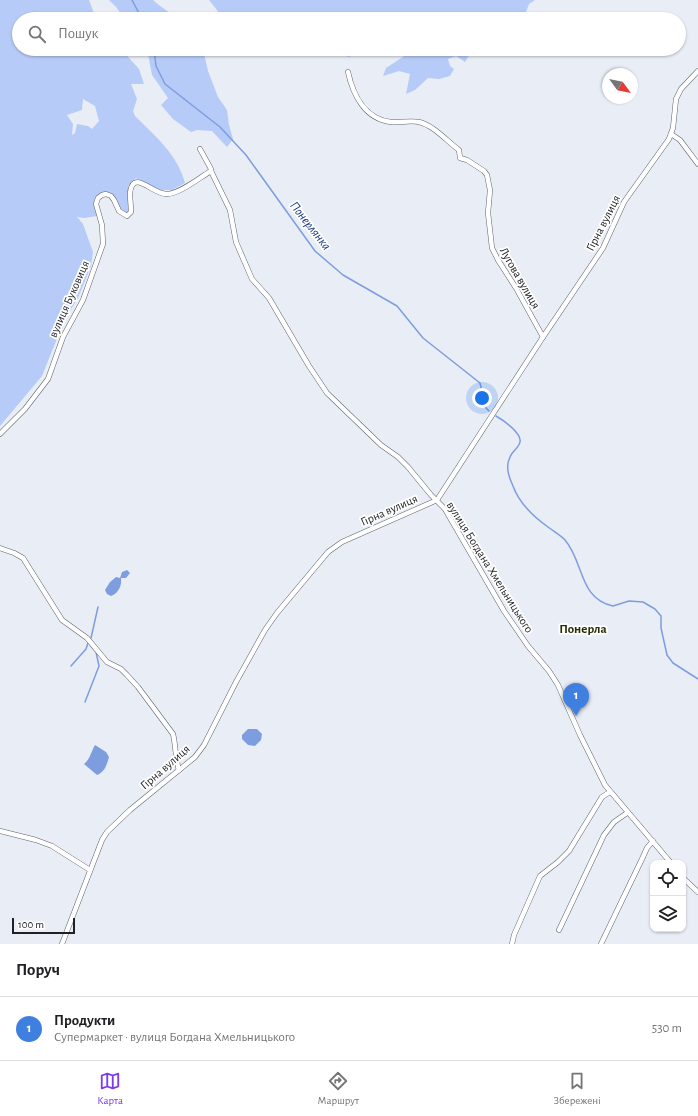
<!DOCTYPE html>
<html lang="uk">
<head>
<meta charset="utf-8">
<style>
  body { margin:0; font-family:"Alegreya Sans",sans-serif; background:#f2f2f2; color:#202124 }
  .controls { position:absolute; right:12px; bottom:12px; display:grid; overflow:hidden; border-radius:8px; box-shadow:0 1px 3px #0004 }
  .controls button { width:36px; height:36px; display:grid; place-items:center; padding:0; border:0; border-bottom:1px solid #e0e0e0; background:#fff; color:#202124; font:20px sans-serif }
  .compass { position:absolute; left:602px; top:68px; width:36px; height:36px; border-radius:50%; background:#fff; box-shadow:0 1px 3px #0004; rotate:123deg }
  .scale { position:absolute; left:12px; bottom:10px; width:63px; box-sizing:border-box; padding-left:4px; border:2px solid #202125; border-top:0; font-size:11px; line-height:14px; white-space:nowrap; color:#202125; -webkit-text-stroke:3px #fff; paint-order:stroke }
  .you { position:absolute; left:482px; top:398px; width:14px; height:14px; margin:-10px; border:3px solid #fff; border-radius:50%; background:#1a73e8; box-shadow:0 0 0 6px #1a73e833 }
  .badge { display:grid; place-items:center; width:26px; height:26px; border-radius:50%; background:#7c3aed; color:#fff; font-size:13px; font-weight:700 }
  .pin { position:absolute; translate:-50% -33px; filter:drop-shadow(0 1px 2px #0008) }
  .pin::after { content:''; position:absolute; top:21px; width:14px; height:12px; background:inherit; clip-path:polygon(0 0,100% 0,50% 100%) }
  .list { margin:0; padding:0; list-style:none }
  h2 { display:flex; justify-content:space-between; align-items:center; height:52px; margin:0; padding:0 16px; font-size:17px }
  h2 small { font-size:13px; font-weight:400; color:#757577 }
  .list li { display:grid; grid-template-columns:26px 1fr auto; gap:12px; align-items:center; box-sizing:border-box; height:64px; padding:0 16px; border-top:1px solid #e0e0e0 }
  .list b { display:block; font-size:15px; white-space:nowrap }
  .list p { margin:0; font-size:13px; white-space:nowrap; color:#757577 }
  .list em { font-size:13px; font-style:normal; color:#757577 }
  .icon { flex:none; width:22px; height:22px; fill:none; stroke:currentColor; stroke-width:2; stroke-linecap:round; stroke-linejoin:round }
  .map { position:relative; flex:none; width:698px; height:944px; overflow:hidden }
  .search { position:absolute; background:#fff; box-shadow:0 1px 3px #0004; left:12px; right:12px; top:12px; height:44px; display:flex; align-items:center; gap:10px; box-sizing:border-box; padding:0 14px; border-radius:22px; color:#757577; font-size:15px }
  .sheet { height:116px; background:#fff }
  nav { display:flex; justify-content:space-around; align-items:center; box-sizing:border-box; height:56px; border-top:1px solid #e0e0e0; background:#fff; font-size:11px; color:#757577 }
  nav a { display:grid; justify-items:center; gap:2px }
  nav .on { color:#7c3aed }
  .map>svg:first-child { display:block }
</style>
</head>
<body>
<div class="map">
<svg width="698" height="944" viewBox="0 0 698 944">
  <rect width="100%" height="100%" fill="#e9edf6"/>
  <!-- green -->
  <g fill="#b6cbf7" fill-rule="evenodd">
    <path d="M0,0H89L96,19H19V49H121L139,69L144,84H131L137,99L133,111L135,116C155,136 178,155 185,183L172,190H160L136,178L128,186L129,210L128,213L124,214L120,209L114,196L105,192L99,195L97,216L84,218L77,217L83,224L93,252L91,266L78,298L64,321L42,376L0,426ZM83,99L95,106L99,121L92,129L88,126L77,124L75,133L72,135L73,124L67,115L82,110Z"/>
    <path d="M109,0H153C162,8 172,15 183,19H124L117,8Z"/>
    <polygon points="209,0 535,0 529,4 526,12 517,19 224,19"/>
    <polygon points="147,49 203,49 208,71 218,97 227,110 229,125 233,139 227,147 212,131 197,130 191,132 173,119 161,105 168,98 152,75"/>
    <polygon points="332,49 398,49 383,53 361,51 349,57 332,52"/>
    <polygon points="415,49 473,49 465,62 456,56 448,59 450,66 454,69 450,76 439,79 428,78 415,90 406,94 410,74 399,71 383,76 386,68"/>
  </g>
  <!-- water -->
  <g fill="#7e9ddf">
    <path d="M127,570L130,573L126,578H121C122,585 119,593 111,596L107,594L105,590L110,582L116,577L120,578L122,572Z"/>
    <polygon points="248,729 257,729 262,734 261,740 255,746 248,745 242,739 242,735"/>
    <path d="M95,745L106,752L109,757C107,764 105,772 97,775L84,764C90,759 91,752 95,745Z"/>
  </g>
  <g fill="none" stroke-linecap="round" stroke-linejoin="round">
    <!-- stream -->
    <g stroke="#7e9ddf" stroke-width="1.5">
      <polyline points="132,0 142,19"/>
      <polyline points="154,49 156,66 165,84 220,127 246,155 315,251 343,275 397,306 423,338 480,383 486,408 489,411"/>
      <path d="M496,416C503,420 522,433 520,442C519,448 512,451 510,457C505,467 509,477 513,486C519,503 534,517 548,527C553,531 560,535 565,540C584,562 579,599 613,606L629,601L643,602L655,609L661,616V628L667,655L673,663L698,679"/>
      <polyline points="91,638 98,607"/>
      <polyline points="71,666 86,649 88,643"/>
      <polyline points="85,702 99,666 96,652 90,645"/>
    </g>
    <!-- street casing -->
    <g stroke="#5f626a" stroke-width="5.5">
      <g id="street">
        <path d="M348,72C353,95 365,119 391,122C400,123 410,120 419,122C433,125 447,141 459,150L460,158L467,160L484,171L487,175L490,190L488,213L492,248L498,260L516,288L543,337"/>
        <polyline points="671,134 680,140 698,164"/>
        <polyline points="200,149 211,169 211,171 230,210 236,242 252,279 269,298 309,366 327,393 381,445 398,457 408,467 431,495 445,509 504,611 528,646 549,671 558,685 580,735 605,785 671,863"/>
        <path d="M0,434L25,409L48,379L63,337L83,300L103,244L102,225L96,204L98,198L102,195L106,194L111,196L114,200L119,211L127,216L131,212C131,206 130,199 130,193C133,168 153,195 167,194C179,194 199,178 211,171"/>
        <path d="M0,548L14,553L23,558L62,620L87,638L107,662L121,669L127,675L138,687L173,734C176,746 175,758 179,770"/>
        <polyline points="0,831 36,840 52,846 90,870"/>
        <polyline points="683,878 698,892"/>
        <polyline points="559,930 604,835 614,822 627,813"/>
        <polyline points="62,944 102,840 107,832 130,810 195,757 204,745 236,682 265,630 277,613 328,552 342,542 437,500 543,337 603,248 624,202 669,139 673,128 676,99 681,89 698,71"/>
        <polyline points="512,944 514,935 540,876 558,862 569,851 602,797 610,792"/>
        <polyline points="601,944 642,859 647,848 653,841"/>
      </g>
    </g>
    <!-- street -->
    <use href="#street" stroke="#fff" stroke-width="4.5"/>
  </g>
  <g text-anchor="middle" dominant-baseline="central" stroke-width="3.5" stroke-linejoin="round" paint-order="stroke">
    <!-- street labels -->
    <g font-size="12" fill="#202125" stroke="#fff">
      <text transform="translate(603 223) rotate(-63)">Гірна вулиця</text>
      <text transform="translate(520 278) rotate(60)">Лугова вулиця</text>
      <text transform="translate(69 299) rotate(-66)">вулиця Буковиця</text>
      <text transform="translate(389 510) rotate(-24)">Гірна вулиця</text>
      <text transform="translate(490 567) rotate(58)">вулиця Богдана Хмельницького</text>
      <text transform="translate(165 767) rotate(-41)">Гірна вулиця</text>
    </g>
    <!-- water labels -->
    <g font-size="13" font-style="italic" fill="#1a3884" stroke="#fff">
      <text transform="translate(310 226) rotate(52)">Понерлянка</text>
    </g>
    <!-- neighbourhood labels -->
    <g font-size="13" font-weight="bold" fill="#262f07" stroke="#fff">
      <text x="583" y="629">Понерла</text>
    </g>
  </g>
</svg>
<div class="controls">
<button><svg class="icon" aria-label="locate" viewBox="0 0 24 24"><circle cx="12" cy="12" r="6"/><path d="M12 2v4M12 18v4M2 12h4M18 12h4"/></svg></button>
<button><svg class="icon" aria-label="layers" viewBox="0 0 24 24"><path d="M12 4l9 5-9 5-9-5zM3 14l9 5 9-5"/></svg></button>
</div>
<svg class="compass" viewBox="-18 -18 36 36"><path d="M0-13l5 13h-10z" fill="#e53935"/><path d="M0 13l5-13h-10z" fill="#757577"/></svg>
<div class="scale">100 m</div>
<div class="you"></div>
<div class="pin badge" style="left:576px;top:716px;background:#3f7fe0">1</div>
<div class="search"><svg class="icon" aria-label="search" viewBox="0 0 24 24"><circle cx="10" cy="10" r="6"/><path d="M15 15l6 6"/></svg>Пошук</div>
</div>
<section class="sheet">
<h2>Поруч<small></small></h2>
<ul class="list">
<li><span class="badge" style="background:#3f7fe0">1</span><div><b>Продукти</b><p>Супермаркет · вулиця Богдана Хмельницького</p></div><em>530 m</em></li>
</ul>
</section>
<nav>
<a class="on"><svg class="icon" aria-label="map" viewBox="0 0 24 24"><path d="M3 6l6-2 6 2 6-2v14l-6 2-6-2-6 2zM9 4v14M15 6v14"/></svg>Карта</a>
<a><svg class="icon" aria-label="directions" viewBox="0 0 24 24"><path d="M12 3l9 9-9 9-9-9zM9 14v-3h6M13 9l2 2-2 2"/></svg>Маршрут</a>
<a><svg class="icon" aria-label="saved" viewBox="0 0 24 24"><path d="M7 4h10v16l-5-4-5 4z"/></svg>Збережені</a>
</nav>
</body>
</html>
